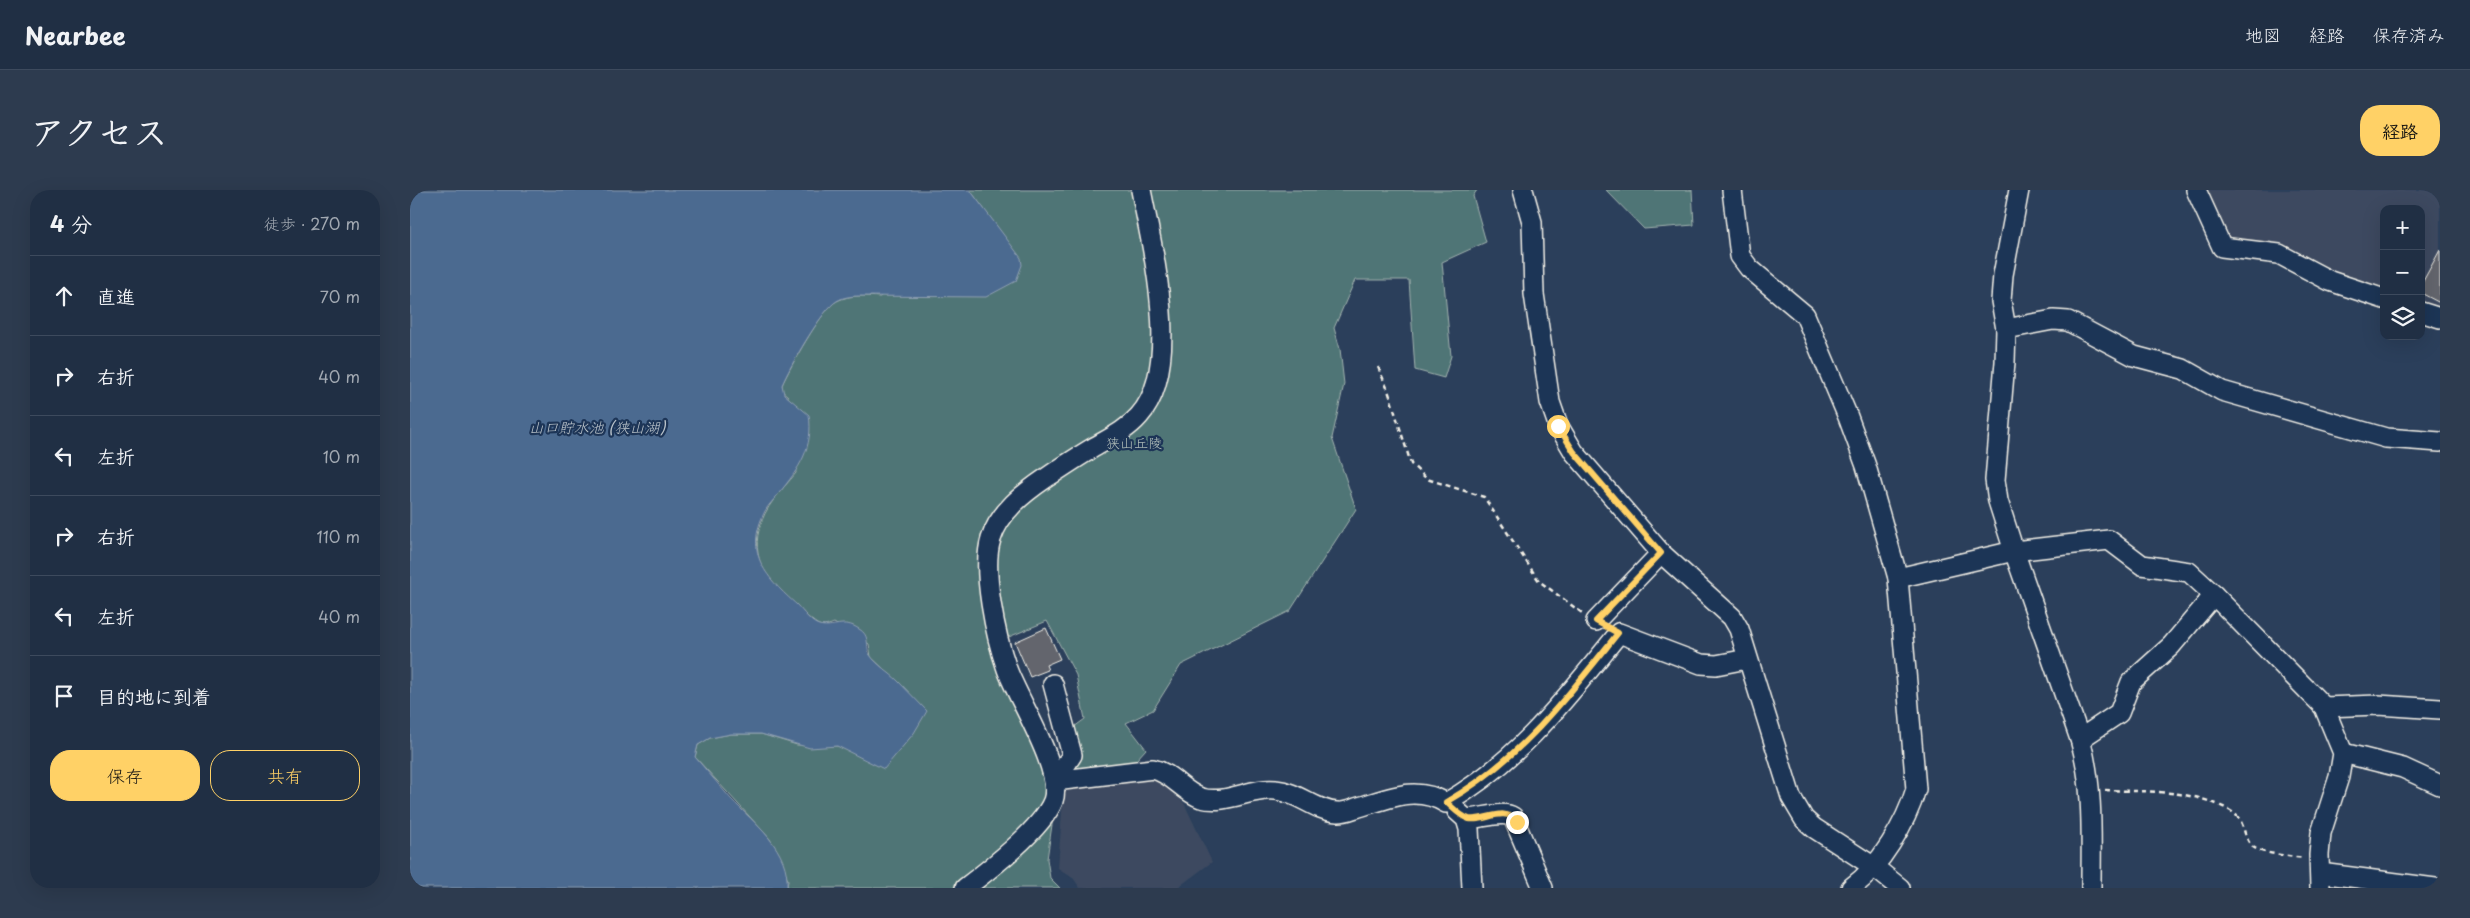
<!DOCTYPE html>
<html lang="ja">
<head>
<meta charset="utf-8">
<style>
  body { margin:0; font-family:"Playpen Sans","Klee One",sans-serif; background:#2d3b4f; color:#f1f3f6 }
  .controls { position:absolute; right:15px; top:15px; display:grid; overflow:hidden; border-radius:10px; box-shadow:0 5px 20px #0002 }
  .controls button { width:45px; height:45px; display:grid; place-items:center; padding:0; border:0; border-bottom:1px solid #3d4a5d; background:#202f44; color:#f1f3f6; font:25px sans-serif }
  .stop { position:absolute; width:15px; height:15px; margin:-11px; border:4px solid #ffd166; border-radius:50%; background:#fff }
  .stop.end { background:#ffd166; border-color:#fff; box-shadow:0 1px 5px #0008 }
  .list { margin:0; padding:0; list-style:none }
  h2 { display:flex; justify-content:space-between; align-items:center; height:65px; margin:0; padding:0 20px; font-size:21px }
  h2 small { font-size:16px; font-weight:400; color:#a2a9b2 }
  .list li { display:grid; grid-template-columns:32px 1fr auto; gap:15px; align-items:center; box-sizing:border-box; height:80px; padding:0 20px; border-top:1px solid #3d4a5d }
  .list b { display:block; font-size:19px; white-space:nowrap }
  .list em { font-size:16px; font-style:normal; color:#a2a9b2 }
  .actions { display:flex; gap:10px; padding:15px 20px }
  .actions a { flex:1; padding:11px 0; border:1px solid #ffd166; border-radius:20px; text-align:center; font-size:18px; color:#ffd166 }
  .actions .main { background:#ffd166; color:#111 }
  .icon { flex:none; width:28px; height:28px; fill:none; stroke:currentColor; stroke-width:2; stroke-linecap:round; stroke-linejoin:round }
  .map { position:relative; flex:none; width:2030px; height:698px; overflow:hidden; border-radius:20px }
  header { display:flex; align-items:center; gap:30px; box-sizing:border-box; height:70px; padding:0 25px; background:#202f44; border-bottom:1px solid #3d4a5d }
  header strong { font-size:24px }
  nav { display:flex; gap:28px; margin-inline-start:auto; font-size:18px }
  .intro { display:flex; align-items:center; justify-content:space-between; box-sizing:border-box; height:120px; padding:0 30px }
  h1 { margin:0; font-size:35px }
  .button { padding:12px 22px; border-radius:20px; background:#ffd166; color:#111; font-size:18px; font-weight:700 }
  main { display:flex; gap:30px; padding:0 30px }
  aside { flex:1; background:#202f44; border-radius:20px; box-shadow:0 5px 20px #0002 }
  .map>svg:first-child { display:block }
</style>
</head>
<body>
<header>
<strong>Nearbee</strong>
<nav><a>地図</a><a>経路</a><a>保存済み</a></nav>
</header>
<div class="intro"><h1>アクセス</h1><a class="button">経路</a></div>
<main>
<aside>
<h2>4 分<small>徒歩 · 270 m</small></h2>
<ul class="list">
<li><svg class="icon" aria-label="ahead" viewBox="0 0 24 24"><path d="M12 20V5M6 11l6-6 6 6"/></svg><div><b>直進</b></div><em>70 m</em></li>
<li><svg class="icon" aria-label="right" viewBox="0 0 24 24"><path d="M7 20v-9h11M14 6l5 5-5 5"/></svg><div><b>右折</b></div><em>40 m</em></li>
<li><svg class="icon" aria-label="left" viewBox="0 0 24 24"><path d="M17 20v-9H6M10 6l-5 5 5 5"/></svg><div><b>左折</b></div><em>10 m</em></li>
<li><svg class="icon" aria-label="right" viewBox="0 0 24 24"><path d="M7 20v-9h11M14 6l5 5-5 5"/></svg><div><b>右折</b></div><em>110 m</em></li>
<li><svg class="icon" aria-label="left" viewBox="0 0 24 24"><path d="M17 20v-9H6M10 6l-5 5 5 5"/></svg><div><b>左折</b></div><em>40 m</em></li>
<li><svg class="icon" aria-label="arrive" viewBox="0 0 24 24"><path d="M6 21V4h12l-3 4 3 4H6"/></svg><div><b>目的地に到着</b></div></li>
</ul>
<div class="actions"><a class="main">保存</a><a>共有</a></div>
</aside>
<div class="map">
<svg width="2030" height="698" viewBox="0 0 2030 698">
  <rect width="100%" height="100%" fill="#2b3f5b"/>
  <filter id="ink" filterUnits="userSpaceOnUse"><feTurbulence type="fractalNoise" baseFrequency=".02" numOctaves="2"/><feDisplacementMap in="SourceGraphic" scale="10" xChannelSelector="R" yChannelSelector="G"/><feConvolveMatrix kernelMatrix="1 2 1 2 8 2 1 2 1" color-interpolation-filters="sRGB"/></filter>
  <g filter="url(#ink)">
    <!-- built -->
    <g fill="#3c4a60">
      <polygon points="1790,0 2030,0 2030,123 2011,116 2011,19 1974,19 1974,104 1814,54"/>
      <polygon points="744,587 774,613 802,672 767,698 670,698 664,689 648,678 654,593"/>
    </g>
    <!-- green -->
    <g fill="#507576" stroke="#a2b3af">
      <path d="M560,0H1067L1063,6L1076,52L1032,72L1041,166L1034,188L1005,180L999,90H945L924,138L930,159L934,194L922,248L946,319L880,421L771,475L743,520L716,533L736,559L718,579L664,583V537L675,529L666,485L637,431L594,449L636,574L643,628L637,669L640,688L650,698H377L378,690L360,649L285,567L288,555L300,548L321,544H351L387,555L427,556L445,563L493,497L461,467L459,454L424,433C419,435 414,437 409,435C401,432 361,393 356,385C348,372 345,355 349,340C354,317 371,301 386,283L378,206L372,201V195C379,179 413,117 427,111C441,104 455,106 470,107L574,19Z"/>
      <polygon points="1196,0 1282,0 1284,35 1234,39"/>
    </g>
    <!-- water -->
    <path fill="#4b6a90" stroke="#8fa0b3" d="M0,0H560L611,68L612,75L606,91L576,107L450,106C441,106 431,107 424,113C409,125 380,176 372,195L374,204L399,225C404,257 389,279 369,303C365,309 358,315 355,321C333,364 357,388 387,415C393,421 401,433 409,435C424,439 433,428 449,439C461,446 455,456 460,465C467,475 480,483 488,491C498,501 507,511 517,521L504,543L474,579L427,556L400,558L351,544H321L300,548L288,555L285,567C297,581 309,595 321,609C345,634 380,659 377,698H0Z"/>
    <!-- building -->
    <g fill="#63656d" stroke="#f4f1e8">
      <polygon points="2030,60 2030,113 2011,103 2011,95"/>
      <polygon points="636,438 650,469 636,475 638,480 620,487 605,452"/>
    </g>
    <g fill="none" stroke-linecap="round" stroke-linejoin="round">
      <!-- minor casing -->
      <g stroke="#f4f1e8" stroke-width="22">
        <g id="minor">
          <polyline points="1113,0 1122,32 1124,104 1140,212 1148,235 1164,262 1251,363 1322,427 1329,439 1381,607 1394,629 1404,638 1464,677 1490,698"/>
          <polyline points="1322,0 1330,66 1339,78 1395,125 1438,227 1456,276 1488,388"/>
          <path d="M1609,0L1593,85L1591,111L1596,139L1595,172L1585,290L1588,311L1604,361L1670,549C1684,598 1681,648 1681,698"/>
          <polyline points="1786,0 1812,57 1869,64 1920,91 1974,109"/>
          <polyline points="2011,122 2030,128"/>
          <polyline points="1596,139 1643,130 1658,131 1724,166 1773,179 1812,201 1976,248 2030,252"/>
          <polyline points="1186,431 1251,363"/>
          <polyline points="643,494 662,565 645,591"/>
          <polyline points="1914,517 1968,515 2030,519"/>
          <polyline points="1670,549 1709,523 1721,492 1761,456 1804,405"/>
          <polyline points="1933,563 1993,578 2030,595"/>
          <path d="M645,591L743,579C762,583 773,602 791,608C817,615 841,597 866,600C888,602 905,621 927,622C934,623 942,619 949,617C980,608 1006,595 1036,613C1110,570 1156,508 1209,443L1291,474L1306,475L1337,469"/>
          <polyline points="1047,621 1056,629 1059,639 1062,698"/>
          <path d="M1056,629C1071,629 1092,620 1103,627L1133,698"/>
          <polyline points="1910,683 2025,698"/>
          <path d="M555,698C580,679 632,639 643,611C654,581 608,510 597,479C586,448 571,380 581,349C589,322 614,303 636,288C651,278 666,268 681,259C698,249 716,241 729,226C773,178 742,58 731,0"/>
          <path d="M1441,698C1470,677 1496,633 1506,599L1488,388L1604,361L1699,350L1732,375L1779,382L1804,405L1914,517L1933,563L1929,587L1911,643L1909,665L1910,698"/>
        </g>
      </g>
      <!-- path -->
      <g stroke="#f4f1e8" stroke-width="2.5" stroke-dasharray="5 4" stroke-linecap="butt">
        <polyline points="968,177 978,200 1001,274 1017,289 1074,307 1129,391 1172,423"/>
        <path d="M1695,600C1737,602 1781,599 1819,620C1837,630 1831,643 1841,655C1847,664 1882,666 1893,668"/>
      </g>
      <!-- minor -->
      <use href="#minor" stroke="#1d3557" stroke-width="19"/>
    </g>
  </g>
  <g fill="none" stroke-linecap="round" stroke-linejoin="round" filter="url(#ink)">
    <!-- route -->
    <path stroke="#ffd166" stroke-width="6" d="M1107,632C1094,615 1076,632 1059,629C1051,627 1042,617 1036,612C1110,570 1156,508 1208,443L1186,431L1251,363L1164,262L1148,236"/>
  </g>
  <g text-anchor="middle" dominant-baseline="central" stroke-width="4.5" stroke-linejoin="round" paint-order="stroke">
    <!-- park labels -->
    <g font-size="14" fill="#b2bfba" stroke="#1d3557">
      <text x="724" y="252">狭山丘陵</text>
    </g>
    <!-- water labels -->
    <g font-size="15" font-style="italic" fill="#b9c2c9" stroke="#1d3557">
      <text x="187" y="236">山口貯水池 (狭山湖)</text>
    </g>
  </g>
</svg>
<div class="controls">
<button>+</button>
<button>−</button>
<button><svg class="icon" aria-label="layers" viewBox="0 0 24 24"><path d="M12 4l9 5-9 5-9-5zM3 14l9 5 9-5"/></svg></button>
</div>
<div class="stop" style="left:1148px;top:236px"></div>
<div class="stop end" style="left:1107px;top:632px"></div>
</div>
</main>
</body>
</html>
